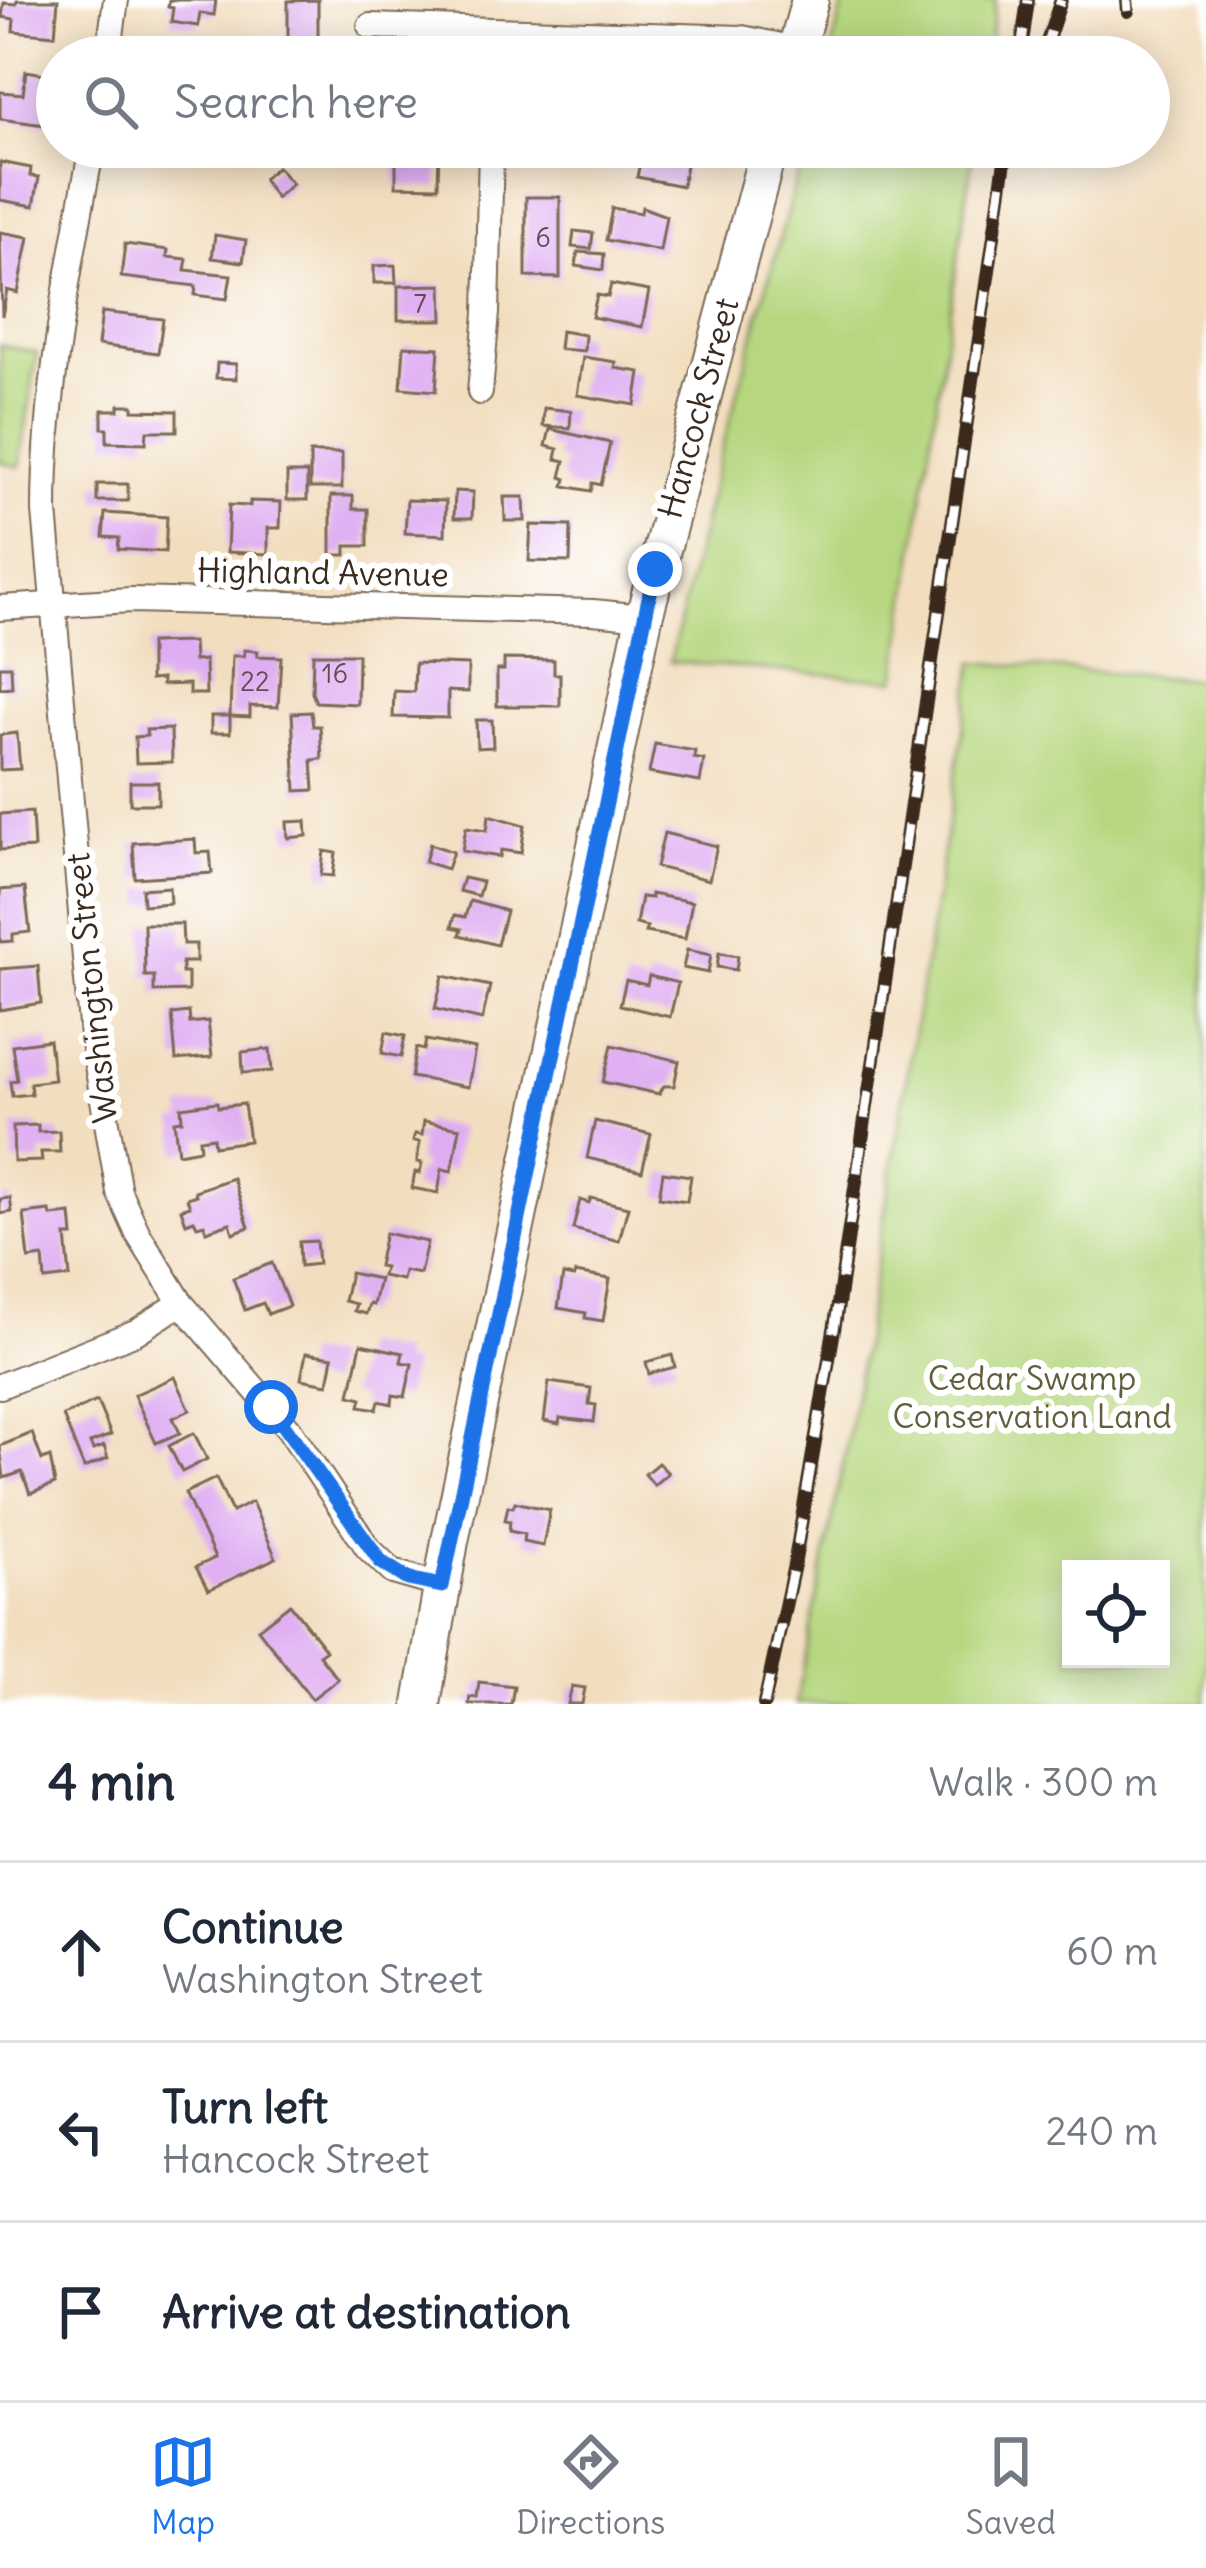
<!DOCTYPE html>
<html lang="en">
<head>
<meta charset="utf-8">
<style>
  body { margin:0; font-family:Delius,sans-serif; background:#f6f6f7; color:#1f2937 }
  .controls { position:absolute; right:36px; bottom:36px; display:grid; overflow:hidden; border-radius:0px; box-shadow:0 6px 30px #0003 }
  .controls button { width:108px; height:108px; display:grid; place-items:center; padding:0; border:0; border-bottom:3px solid #e0e1e3; background:#fff; color:#1f2937; font:60px sans-serif }
  .stop { position:absolute; width:36px; height:36px; margin:-27px; border:9px solid #1a73e8; border-radius:50%; background:#fff }
  .stop.end { background:#1a73e8; border-color:#fff; box-shadow:0 3px 12px #0008 }
  .list { margin:0; padding:0; list-style:none }
  h2 { display:flex; justify-content:space-between; align-items:center; height:156px; margin:0; padding:0 48px; font-size:51px }
  h2 small { font-size:39px; font-weight:400; color:#747a83 }
  .list li { display:grid; grid-template-columns:78px 1fr auto; gap:36px; align-items:center; box-sizing:border-box; height:180px; padding:0 48px; border-top:3px solid #e0e1e3 }
  .list b { display:block; font-size:45px; white-space:nowrap }
  .list p { margin:0; font-size:39px; white-space:nowrap; color:#747a83 }
  .list em { font-size:39px; font-style:normal; color:#747a83 }
  .icon { flex:none; width:66px; height:66px; fill:none; stroke:currentColor; stroke-width:2; stroke-linecap:round; stroke-linejoin:round }
  .map { position:relative; flex:none; width:1206px; height:1704px; overflow:hidden }
  .search { position:absolute; background:#fff; box-shadow:0 6px 30px #0003; left:36px; right:36px; top:36px; height:132px; display:flex; align-items:center; gap:30px; box-sizing:border-box; padding:0 42px; border-radius:66px; color:#747a83; font-size:45px }
  .sheet { height:696px; background:#fff }
  nav { display:flex; justify-content:space-around; align-items:center; box-sizing:border-box; height:168px; border-top:3px solid #e0e1e3; background:#fff; font-size:33px; color:#747a83 }
  nav a { display:grid; justify-items:center; gap:6px }
  nav .on { color:#1a73e8 }
  .map>svg:first-child { display:block }
</style>
</head>
<body>
<div class="map">
<svg width="1206" height="1704" viewBox="0 0 1206 1704">
  <rect width="100%" height="100%" fill="#fff"/>
  <filter id="ink" filterUnits="userSpaceOnUse"><feTurbulence type="fractalNoise" baseFrequency=".00833" numOctaves="2"/><feDisplacementMap in="SourceGraphic" scale="24" xChannelSelector="R" yChannelSelector="G"/><feConvolveMatrix kernelMatrix="1 2 1 2 8 2 1 2 1" color-interpolation-filters="sRGB"/></filter>
  <filter id="wash" filterUnits="userSpaceOnUse"><feTurbulence type="fractalNoise" baseFrequency=".004" numOctaves="4" result="noise"/><feDisplacementMap in="SourceGraphic" scale="48" xChannelSelector="R" yChannelSelector="G"/><feGaussianBlur stdDeviation="2.7" result="paint"/><feColorMatrix in="noise" values="0 0 0 0 0 0 0 0 0 0 0 0 0 0 0 0 0 1.4 0 .05"/><feComposite in="paint" operator="in"/></filter>
  <g filter="url(#wash)">
    <rect width="100%" height="100%" fill="#f2debf"/>
    <!-- green -->
    <g fill="#b6d77f" stroke="#78804e" stroke-width="3" fill-rule="evenodd">
      <polygon points="845,0 996,0 988,57 829,57"/>
      <polygon points="805,147 974,147 896,680 670,662 714,478"/>
      <polygon points="0,345 37,353 20,467 0,462"/>
      <path d="M974,662L1206,681V1704H796L847,1444ZM1161,1569V1659H1071V1569Z"/>
    </g>
    <g id="blocks">
      <!-- building -->
      <g fill="#dfaef2">
        <polygon points="17,0 58,0 55,35 13,31 14,19 2,17 4,3 16,4"/>
        <polygon points="169,0 216,0 214,15 200,13 198,26 171,22 173,8 168,7"/>
        <polygon points="318,0 318,57 288,57 288,1"/>
        <polygon points="26,71 51,75 45,125 0,119 0,92 23,94"/>
        <polygon points="396,147 439,147 438,187 396,186"/>
        <polygon points="627,147 689,149 682,186 637,177 640,163 625,160"/>
        <polygon points="0,162 31,168 30,176 39,177 34,206 0,200"/>
        <polygon points="277,167 292,184 276,198 263,179"/>
        <polygon points="526,197 560,197 560,278 526,277"/>
        <polygon points="642,207 666,216 660,251 606,240 612,208 641,213"/>
        <polygon points="574,231 593,233 591,249 572,247"/>
        <polygon points="0,232 29,237 18,293 7,290 2,316"/>
        <polygon points="215,235 246,240 243,262 212,258"/>
        <polygon points="125,244 168,250 167,257 187,259 185,270 231,275 227,299 195,295 196,286 121,277"/>
        <polygon points="578,252 604,254 603,270 576,266"/>
        <polygon points="395,265 396,283 374,283 374,266"/>
        <polygon points="611,284 649,291 642,327 592,317 597,295 608,297"/>
        <polygon points="442,285 443,320 398,320 398,286"/>
        <polygon points="102,312 163,319 158,353 98,345"/>
        <polygon points="561,331 585,335 584,351 559,349"/>
        <polygon points="404,346 439,348 436,391 401,388"/>
        <polygon points="583,357 616,362 615,368 640,372 635,405 577,395"/>
        <polygon points="217,363 236,364 236,379 216,378"/>
        <polygon points="119,405 133,405 133,410 177,411 177,431 147,431 146,443 107,442 107,428 102,428 102,410 119,410"/>
        <polygon points="544,408 571,411 570,428 543,426"/>
        <polygon points="550,429 610,443 601,485 593,483 591,491 564,486 566,479 561,477 565,461 556,459 558,449 546,446"/>
        <rect x="310" y="453" width="32" height="35"/>
        <rect x="287" y="473" width="20" height="27"/>
        <rect x="97" y="484" width="31" height="17"/>
        <polygon points="455,491 473,492 472,518 454,518"/>
        <polygon points="331,496 353,496 353,509 368,509 368,546 346,546 346,555 331,555"/>
        <polygon points="504,497 524,497 525,521 505,521"/>
        <polygon points="407,500 446,501 445,535 405,533"/>
        <polygon points="250,501 281,502 280,528 268,528 268,554 227,552 229,505 250,506"/>
        <polygon points="105,513 167,517 165,552 118,549 119,538 103,537"/>
        <polygon points="531,525 571,526 570,562 529,561"/>
        <polygon points="193,642 194,661 205,660 206,694 189,694 189,684 162,685 162,679 150,680 150,643"/>
        <polygon points="244,650 258,651 257,656 281,657 278,707 250,706 250,717 230,716 232,656 244,656"/>
        <polygon points="313,654 358,654 357,704 316,702 312,693"/>
        <polygon points="504,659 554,660 554,674 560,674 560,706 497,706 497,670 504,670"/>
        <polygon points="415,663 468,665 468,692 448,691 448,718 393,717 394,691 414,692"/>
        <polygon points="0,666 11,666 12,687 0,688"/>
        <polygon points="311,712 313,726 320,726 322,759 312,760 314,790 296,791 292,713"/>
        <rect x="211" y="716" width="19" height="17"/>
        <polygon points="476,720 492,720 493,747 477,748"/>
        <polygon points="171,729 172,762 136,763 135,737 147,736 146,730"/>
        <polygon points="17,733 20,769 0,770 0,735"/>
        <polygon points="655,744 695,751 694,758 704,760 700,782 649,773"/>
        <rect x="130" y="782" width="28" height="22"/>
        <polygon points="32,812 34,848 0,850 0,814"/>
        <polygon points="489,815 525,825 521,853 501,850 500,857 462,851 466,827 487,830"/>
        <polygon points="306,821 307,836 288,838 287,822"/>
        <polygon points="664,833 717,846 709,880 656,867"/>
        <polygon points="195,839 196,853 210,852 212,873 135,878 133,843"/>
        <polygon points="430,844 453,852 447,869 425,862"/>
        <polygon points="324,851 336,853 333,876 321,875"/>
        <polygon points="463,878 482,882 478,896 459,891"/>
        <polygon points="169,887 170,903 143,905 142,889"/>
        <polygon points="25,888 30,932 13,934 13,941 0,942 0,890"/>
        <polygon points="651,894 692,902 685,939 645,932 647,927 636,924 641,897 651,898"/>
        <polygon points="470,901 506,911 497,945 460,935 462,929 452,927 455,915 465,917"/>
        <polygon points="144,924 182,924 183,944 196,944 196,962 182,962 182,973 188,973 188,991 154,992 154,976 145,976"/>
        <polygon points="687,950 711,955 708,973 683,968"/>
        <polygon points="719,953 738,956 736,970 717,967"/>
        <polygon points="38,966 41,1003 0,1010 0,969"/>
        <polygon points="443,976 490,986 482,1020 435,1009"/>
        <polygon points="649,976 678,983 670,1017 620,1005 626,980 647,985"/>
        <polygon points="189,1012 190,1023 208,1021 212,1057 176,1060 172,1014"/>
        <polygon points="386,1032 405,1036 401,1057 382,1053"/>
        <polygon points="49,1040 54,1080 30,1083 31,1094 12,1096 10,1081 17,1080 12,1045"/>
        <polygon points="426,1040 475,1049 468,1087 411,1077 416,1048 424,1050"/>
        <polygon points="612,1045 679,1061 674,1086 664,1086 659,1094 603,1082"/>
        <polygon points="270,1049 272,1071 243,1073 242,1052"/>
        <polygon points="217,1102 218,1107 244,1104 249,1141 214,1146 213,1137 199,1139 200,1149 178,1153 174,1121 182,1120 181,1107"/>
        <polygon points="424,1121 460,1128 452,1171 442,1169 438,1193 412,1188 415,1172 420,1173 422,1163 417,1162 420,1142 413,1141 415,1134 422,1135"/>
        <polygon points="595,1121 651,1134 642,1171 587,1158"/>
        <polygon points="38,1125 38,1132 59,1131 60,1152 41,1152 42,1161 14,1162 13,1126"/>
        <polygon points="663,1172 691,1176 687,1201 659,1197"/>
        <polygon points="233,1178 249,1227 233,1233 230,1223 206,1231 204,1224 197,1226 194,1220 186,1223 181,1209 190,1206 187,1198 196,1195 195,1191"/>
        <polygon points="10,1198 12,1212 0,1214 0,1199"/>
        <polygon points="591,1198 628,1207 619,1241 573,1229 580,1200 589,1203"/>
        <polygon points="50,1211 51,1216 71,1214 73,1236 66,1236 70,1277 45,1280 43,1257 29,1259 24,1214"/>
        <polygon points="385,1233 427,1242 420,1274 404,1271 402,1280 382,1276 384,1267 378,1266"/>
        <polygon points="316,1241 318,1264 300,1266 299,1242"/>
        <polygon points="272,1263 289,1306 268,1314 263,1303 245,1310 233,1278"/>
        <polygon points="350,1273 379,1279 373,1305 369,1304 366,1314 354,1311 356,1304 344,1301"/>
        <polygon points="575,1273 610,1279 603,1321 585,1318 586,1313 558,1308 563,1275 574,1277"/>
        <polygon points="361,1344 403,1353 401,1362 412,1364 405,1397 393,1395 392,1404 379,1401 377,1409 360,1406 362,1398 350,1395"/>
        <polygon points="306,1353 333,1357 328,1384 301,1379"/>
        <polygon points="672,1355 675,1367 649,1374 646,1362"/>
        <polygon points="175,1377 190,1410 173,1418 180,1433 156,1443 134,1395"/>
        <polygon points="549,1382 591,1388 589,1404 596,1405 594,1422 560,1418 559,1424 544,1421"/>
        <polygon points="97,1401 111,1435 90,1443 93,1450 104,1446 108,1458 84,1468 63,1416"/>
        <polygon points="32,1433 42,1460 50,1457 55,1484 30,1494 22,1472 4,1478 0,1446"/>
        <polygon points="194,1433 207,1459 182,1472 169,1446"/>
        <polygon points="658,1463 668,1473 654,1485 645,1474"/>
        <polygon points="216,1478 232,1512 252,1502 276,1558 208,1590 196,1567 215,1558 185,1493"/>
        <polygon points="515,1502 550,1510 543,1546 523,1542 524,1534 509,1531 510,1521 505,1520 508,1506 513,1507"/>
        <polygon points="290,1604 326,1650 319,1655 338,1679 312,1699 258,1629"/>
        <polygon points="479,1682 514,1686 511,1704 469,1704 470,1697 477,1698"/>
        <polygon points="572,1686 585,1688 582,1704 568,1704"/>
      </g>
    </g>
  </g>
  <g filter="url(#ink)">
    <use href="#blocks" fill-opacity="0" stroke="#7b6956" stroke-width="3"/>
    <g fill="none" stroke-linecap="round" stroke-linejoin="round">
      <!-- minor casing -->
      <g stroke="#7b6956" stroke-width="28">
        <g id="minor">
          <polyline points="370,26 742,38 796,49"/>
          <polyline points="108,57 116,0"/>
          <path d="M92,147C69,268 45,388 45,511L92,1036L119,1192L138,1234L181,1303L289,1429L368,1548L393,1572L442,1586"/>
          <polyline points="480,392 487,313 491,147"/>
          <polyline points="0,608 131,600 593,612 644,617"/>
          <polyline points="0,1386 136,1332 181,1303"/>
        </g>
      </g>
      <!-- secondary casing -->
      <g stroke="#7b6956" stroke-width="40">
        <g id="secondary">
          <polyline points="794,57 810,0"/>
          <polyline points="422,1704 450,1541 644,617 769,147"/>
        </g>
      </g>
      <!-- minor -->
      <use href="#minor" stroke="#fff" stroke-width="24"/>
      <!-- secondary -->
      <use href="#secondary" stroke="#fff" stroke-width="36"/>
      <!-- rail casing -->
      <g stroke="#3b2a1e" stroke-width="14">
        <g id="rail">
          <polyline points="1127,0 1128,11"/>
          <polyline points="1020,57 1028,0"/>
          <polyline points="1042,57 1061,0"/>
          <polyline points="764,1704 795,1560 836,1318 1007,147"/>
        </g>
      </g>
      <!-- rail -->
      <use href="#rail" stroke="#fff" stroke-width="9" stroke-dasharray="27" stroke-linecap="butt"/>
    </g>
  </g>
  <g fill="none" stroke-linecap="round" stroke-linejoin="round" filter="url(#ink)">
    <!-- route -->
    <polyline stroke="#1a73e8" stroke-width="15" points="271,1407 381,1562 408,1579 442,1586 655,569"/>
  </g>
  <g text-anchor="middle" dominant-baseline="central" stroke-width="12" stroke-linejoin="round" paint-order="stroke">
    <!-- number labels -->
    <g font-size="27" fill="#644b53">
      <text x="543" y="237">6</text>
      <text x="420" y="303">7</text>
      <text x="335" y="673">16</text>
      <text x="255" y="681">22</text>
    </g>
    <!-- street labels -->
    <g font-size="33" fill="#3b2a1e" stroke="#fff">
      <text transform="translate(698 408) rotate(-75)">Hancock Street</text>
      <text transform="translate(323 572) rotate(1)">Highland Avenue</text>
      <text transform="translate(91 988) rotate(-96)">Washington Street</text>
    </g>
    <!-- park labels -->
    <g font-size="33" fill="#605e3b" stroke="#fff">
      <text x="1032" y="1378">Cedar Swamp<tspan x="1032" dy="38">Conservation Land</tspan></text>
    </g>
  </g>
</svg>
<div class="controls">
<button><svg class="icon" aria-label="locate" viewBox="0 0 24 24"><circle cx="12" cy="12" r="6"/><path d="M12 2v4M12 18v4M2 12h4M18 12h4"/></svg></button>
</div>
<div class="stop" style="left:271px;top:1407px"></div>
<div class="stop end" style="left:655px;top:569px"></div>
<div class="search"><svg class="icon" aria-label="search" viewBox="0 0 24 24"><circle cx="10" cy="10" r="6"/><path d="M15 15l6 6"/></svg>Search here</div>
</div>
<section class="sheet">
<h2>4 min<small>Walk · 300 m</small></h2>
<ul class="list">
<li><svg class="icon" aria-label="ahead" viewBox="0 0 24 24"><path d="M12 20V5M6 11l6-6 6 6"/></svg><div><b>Continue</b><p>Washington Street</p></div><em>60 m</em></li>
<li><svg class="icon" aria-label="left" viewBox="0 0 24 24"><path d="M17 20v-9H6M10 6l-5 5 5 5"/></svg><div><b>Turn left</b><p>Hancock Street</p></div><em>240 m</em></li>
<li><svg class="icon" aria-label="arrive" viewBox="0 0 24 24"><path d="M6 21V4h12l-3 4 3 4H6"/></svg><div><b>Arrive at destination</b></div></li>
</ul>
</section>
<nav>
<a class="on"><svg class="icon" aria-label="map" viewBox="0 0 24 24"><path d="M3 6l6-2 6 2 6-2v14l-6 2-6-2-6 2zM9 4v14M15 6v14"/></svg>Map</a>
<a><svg class="icon" aria-label="directions" viewBox="0 0 24 24"><path d="M12 3l9 9-9 9-9-9zM9 14v-3h6M13 9l2 2-2 2"/></svg>Directions</a>
<a><svg class="icon" aria-label="saved" viewBox="0 0 24 24"><path d="M7 4h10v16l-5-4-5 4z"/></svg>Saved</a>
</nav>
</body>
</html>
